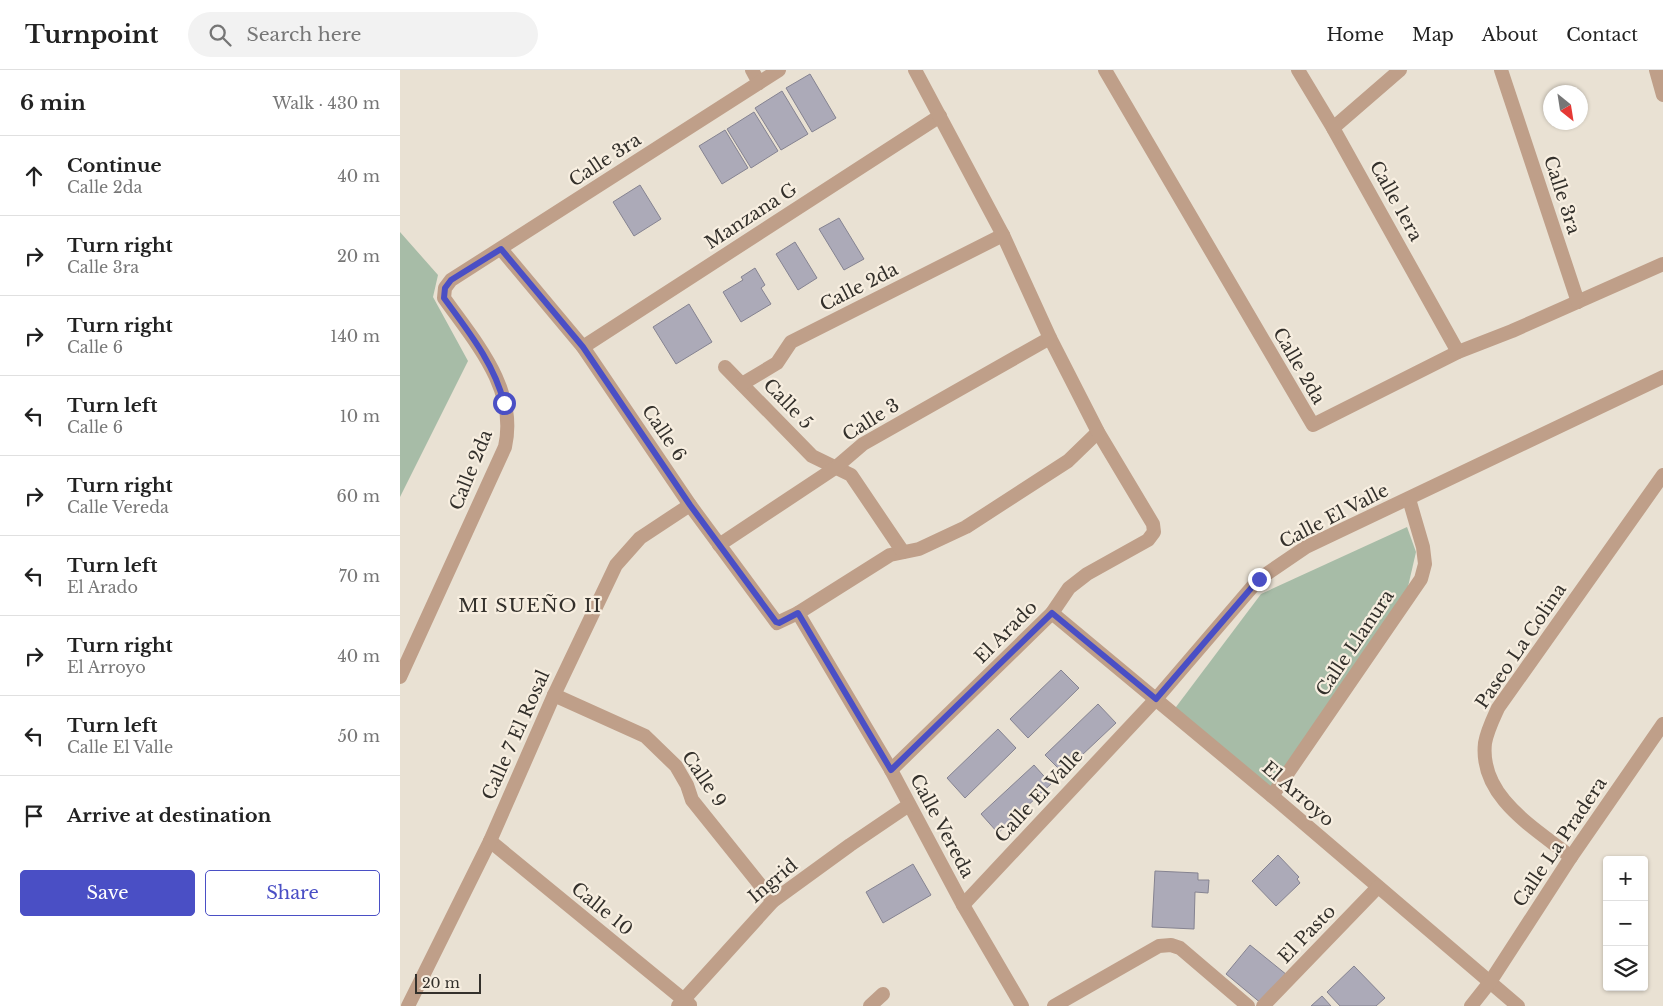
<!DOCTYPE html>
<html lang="en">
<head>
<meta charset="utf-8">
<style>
  body { margin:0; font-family:"Libre Baskerville",serif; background:#f2f2f2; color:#222 }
  .controls { position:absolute; right:15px; bottom:15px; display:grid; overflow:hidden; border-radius:5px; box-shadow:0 1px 4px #0004 }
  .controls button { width:45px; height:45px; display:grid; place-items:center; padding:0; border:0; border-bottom:1px solid #e0e0e0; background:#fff; color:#222; font:25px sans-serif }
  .compass { position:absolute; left:1143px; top:15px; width:45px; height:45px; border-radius:50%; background:#fff; box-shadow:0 1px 4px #0004; rotate:150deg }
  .scale { position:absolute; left:15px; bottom:12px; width:66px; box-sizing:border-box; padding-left:5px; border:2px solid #33302b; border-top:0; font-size:14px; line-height:18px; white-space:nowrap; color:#33302b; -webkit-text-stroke:4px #f7eee0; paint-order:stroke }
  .stop { position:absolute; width:15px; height:15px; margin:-11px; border:4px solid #4a4fc5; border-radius:50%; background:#fff }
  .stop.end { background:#4a4fc5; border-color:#fff; box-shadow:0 1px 5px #0008 }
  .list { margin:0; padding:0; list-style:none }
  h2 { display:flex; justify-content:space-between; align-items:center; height:65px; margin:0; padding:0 20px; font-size:21px }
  h2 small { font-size:16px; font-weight:400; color:#767676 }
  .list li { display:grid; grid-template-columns:32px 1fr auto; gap:15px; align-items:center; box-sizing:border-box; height:80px; padding:0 20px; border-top:1px solid #e0e0e0 }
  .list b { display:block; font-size:19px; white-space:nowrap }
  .list p { margin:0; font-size:16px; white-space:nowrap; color:#767676 }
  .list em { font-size:16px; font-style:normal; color:#767676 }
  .actions { display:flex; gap:10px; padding:15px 20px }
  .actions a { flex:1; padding:11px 0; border:1px solid #4a4fc5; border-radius:5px; text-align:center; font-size:18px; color:#4a4fc5 }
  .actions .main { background:#4a4fc5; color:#fff }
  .icon { flex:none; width:28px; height:28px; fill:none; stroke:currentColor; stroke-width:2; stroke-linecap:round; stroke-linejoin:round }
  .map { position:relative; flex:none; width:1263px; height:936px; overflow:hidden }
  header { display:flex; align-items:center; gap:30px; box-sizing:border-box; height:70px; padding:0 25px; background:#fff; border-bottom:1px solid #e0e0e0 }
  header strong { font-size:24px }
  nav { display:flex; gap:28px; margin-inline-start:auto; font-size:18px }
  .search { width:350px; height:45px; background:#f2f2f2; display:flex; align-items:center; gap:12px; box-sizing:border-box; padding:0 18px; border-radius:28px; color:#767676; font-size:19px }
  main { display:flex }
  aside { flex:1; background:#fff }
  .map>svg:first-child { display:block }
</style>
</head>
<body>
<header>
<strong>Turnpoint</strong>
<div class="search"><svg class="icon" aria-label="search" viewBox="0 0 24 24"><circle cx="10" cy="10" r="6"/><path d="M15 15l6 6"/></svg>Search here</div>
<nav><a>Home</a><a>Map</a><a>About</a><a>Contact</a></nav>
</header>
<main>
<aside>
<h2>6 min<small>Walk · 430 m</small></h2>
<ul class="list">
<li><svg class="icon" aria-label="ahead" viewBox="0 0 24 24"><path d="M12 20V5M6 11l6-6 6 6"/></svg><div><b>Continue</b><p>Calle 2da</p></div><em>40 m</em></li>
<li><svg class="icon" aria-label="right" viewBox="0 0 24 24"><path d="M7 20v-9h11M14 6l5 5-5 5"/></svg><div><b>Turn right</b><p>Calle 3ra</p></div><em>20 m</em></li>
<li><svg class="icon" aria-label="right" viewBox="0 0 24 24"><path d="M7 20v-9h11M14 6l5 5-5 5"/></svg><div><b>Turn right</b><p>Calle 6</p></div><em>140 m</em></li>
<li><svg class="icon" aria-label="left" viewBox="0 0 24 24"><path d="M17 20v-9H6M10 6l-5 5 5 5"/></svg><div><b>Turn left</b><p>Calle 6</p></div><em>10 m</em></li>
<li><svg class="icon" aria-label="right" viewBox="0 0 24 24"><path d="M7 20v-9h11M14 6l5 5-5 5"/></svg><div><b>Turn right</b><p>Calle Vereda</p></div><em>60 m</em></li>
<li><svg class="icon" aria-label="left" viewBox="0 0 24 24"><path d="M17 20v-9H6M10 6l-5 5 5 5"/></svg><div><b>Turn left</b><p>El Arado</p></div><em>70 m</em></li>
<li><svg class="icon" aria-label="right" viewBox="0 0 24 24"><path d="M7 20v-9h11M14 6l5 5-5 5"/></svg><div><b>Turn right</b><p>El Arroyo</p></div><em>40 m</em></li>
<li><svg class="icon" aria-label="left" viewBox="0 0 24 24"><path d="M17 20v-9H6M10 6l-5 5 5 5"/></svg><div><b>Turn left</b><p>Calle El Valle</p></div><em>50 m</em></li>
<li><svg class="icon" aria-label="arrive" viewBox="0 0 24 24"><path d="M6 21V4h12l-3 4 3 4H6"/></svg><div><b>Arrive at destination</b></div></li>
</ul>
<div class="actions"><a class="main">Save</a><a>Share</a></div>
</aside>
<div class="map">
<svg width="1263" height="936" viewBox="0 0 1263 936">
  <rect width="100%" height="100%" fill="#e9e1d3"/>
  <!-- green -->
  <g fill="#a7bca7">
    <polygon points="0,162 38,205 33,227 68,291 0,427"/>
    <polygon points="1007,457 1016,482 1007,521 880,726 773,641 861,524"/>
  </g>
  <!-- building -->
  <g fill="#acaab8" stroke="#858391">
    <polygon points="410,4 436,48 412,62 386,18"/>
    <polygon points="382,21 408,64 381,80 355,38"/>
    <polygon points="354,42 378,81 351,98 327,59"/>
    <polygon points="325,60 348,98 322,114 299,76"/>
    <polygon points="240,115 261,149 234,166 213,132"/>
    <polygon points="439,148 464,189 444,200 419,159"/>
    <polygon points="395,172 417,208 398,220 376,184"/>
    <polygon points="355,198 365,215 361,218 371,234 341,252 323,222 343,210 341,207"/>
    <polygon points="289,234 312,272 276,294 253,257"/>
    <polygon points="661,600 679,618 628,668 610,649"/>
    <polygon points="698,634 716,653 663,703 645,685"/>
    <polygon points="598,659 616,678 565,728 547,708"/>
    <polygon points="634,695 651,714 598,763 581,744"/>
    <polygon points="878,785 899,807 897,809 900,813 876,836 852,811"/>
    <polygon points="513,794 531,825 483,853 466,822"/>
    <polygon points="755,801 798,803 798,810 809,810 808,823 795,822 794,859 752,857"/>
    <polygon points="850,875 887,905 862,934 826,904"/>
    <polygon points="954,896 985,928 976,936 940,936 927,922"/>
    <polygon points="922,926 931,936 911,936"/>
  </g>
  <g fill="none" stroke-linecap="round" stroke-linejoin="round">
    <!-- minor -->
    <g stroke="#bf9f89" stroke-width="14">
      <polyline points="352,0 359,13"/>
      <polyline points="705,0 913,355 1058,282 1112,261 1263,194"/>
      <polyline points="898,0 933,58 1058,282"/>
      <polyline points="1101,0 1178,232"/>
      <polyline points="1256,0 1263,25"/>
      <polyline points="933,58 1000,0"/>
      <polyline points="101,179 183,277 290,435 377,553 398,543 490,485 519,479 566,457 668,391 698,362"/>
      <polyline points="183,277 540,46"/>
      <polyline points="325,297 412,386 451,405 503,482"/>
      <polyline points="342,314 377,293 391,272 603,165"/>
      <polyline points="319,475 435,398 463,374 650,268"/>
      <polyline points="398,543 491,700 563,835 622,936"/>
      <polyline points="652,543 872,726 1118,936"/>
      <path d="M0,607L105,377C118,319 75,272 44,228L45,218L51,210L379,0"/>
      <polyline points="154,625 245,666 276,696 287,715 292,730 373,831"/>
      <polyline points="491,700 652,543 669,518 687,504 748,470 754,462 753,454 698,362 650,268 603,165 515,0"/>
      <polyline points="872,726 1021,509 1025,494 1023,477 1009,429"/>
      <polyline points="90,771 290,935"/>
      <path d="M1171,787C1135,758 1079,727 1085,673C1087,661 1093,649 1098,638L1263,405"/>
      <polyline points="563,835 756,629 859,509 906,477 1263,307"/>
      <polyline points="8,936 90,771 154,625 216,495 240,468 290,435"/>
      <polyline points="278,936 373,831 450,775 509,735"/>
      <polyline points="470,936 483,924"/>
      <polyline points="654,936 759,876 771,875 780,878 848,936"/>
      <polyline points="863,936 978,817"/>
      <polyline points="1071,936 1090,912 1171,787 1263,654"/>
    </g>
  </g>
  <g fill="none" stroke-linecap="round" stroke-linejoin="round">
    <!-- route -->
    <path stroke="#4a4fc5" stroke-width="6" d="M104,333C94,293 68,261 44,228L45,218L51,210L101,179L183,277L290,435L376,552L379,553L398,543L491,700L652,543L756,629L859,509"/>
  </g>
  <g text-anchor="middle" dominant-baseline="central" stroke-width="4.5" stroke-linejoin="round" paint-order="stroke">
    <!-- street labels -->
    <g font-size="18" fill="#33302b" stroke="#f7eee0">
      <text transform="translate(205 90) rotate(-33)">Calle 3ra</text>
      <text transform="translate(1162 125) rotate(72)">Calle 3ra</text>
      <text transform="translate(996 131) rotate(61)">Calle 1era</text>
      <text transform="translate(351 146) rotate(-33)">Manzana G</text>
      <text transform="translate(459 217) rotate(-27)">Calle 2da</text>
      <text transform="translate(899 296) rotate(60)">Calle 2da</text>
      <text transform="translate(388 334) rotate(46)">Calle 5</text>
      <text transform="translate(471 350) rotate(-32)">Calle 3</text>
      <text transform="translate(264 363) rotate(56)">Calle 6</text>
      <text transform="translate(71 400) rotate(-68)">Calle 2da</text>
      <text transform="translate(934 446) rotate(-27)">Calle El Valle</text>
      <text transform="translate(606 562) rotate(-45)">El Arado</text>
      <text transform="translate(955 573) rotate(-56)">Calle Llanura</text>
      <text transform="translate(1121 576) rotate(-56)">Paseo La Colina</text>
      <text transform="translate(116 665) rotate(-66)">Calle 7 El Rosal</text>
      <text transform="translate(304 709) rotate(56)">Calle 9</text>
      <text transform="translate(898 724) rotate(41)">El Arroyo</text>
      <text transform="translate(639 726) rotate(-47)">Calle El Valle</text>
      <text transform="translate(542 756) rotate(62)">Calle Vereda</text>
      <text transform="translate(1160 772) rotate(-56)">Calle La Pradera</text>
      <text transform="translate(373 811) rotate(-40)">Ingrid</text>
      <text transform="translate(202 839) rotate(39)">Calle 10</text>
      <text transform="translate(907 864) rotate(-46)">El Pasto</text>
    </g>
    <!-- neighbourhood labels -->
    <g font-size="19" letter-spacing="1" fill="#33302b" stroke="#f7eee0">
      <text x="130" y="535">MI SUEÑO II</text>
    </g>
  </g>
</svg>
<div class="controls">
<button>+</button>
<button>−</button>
<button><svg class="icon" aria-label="layers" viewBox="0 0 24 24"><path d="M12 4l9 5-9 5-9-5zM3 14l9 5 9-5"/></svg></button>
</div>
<svg class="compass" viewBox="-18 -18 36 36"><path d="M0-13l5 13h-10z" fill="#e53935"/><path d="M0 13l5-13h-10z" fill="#767676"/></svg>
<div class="scale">20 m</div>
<div class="stop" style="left:104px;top:333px"></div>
<div class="stop end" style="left:859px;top:509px"></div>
</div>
</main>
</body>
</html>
